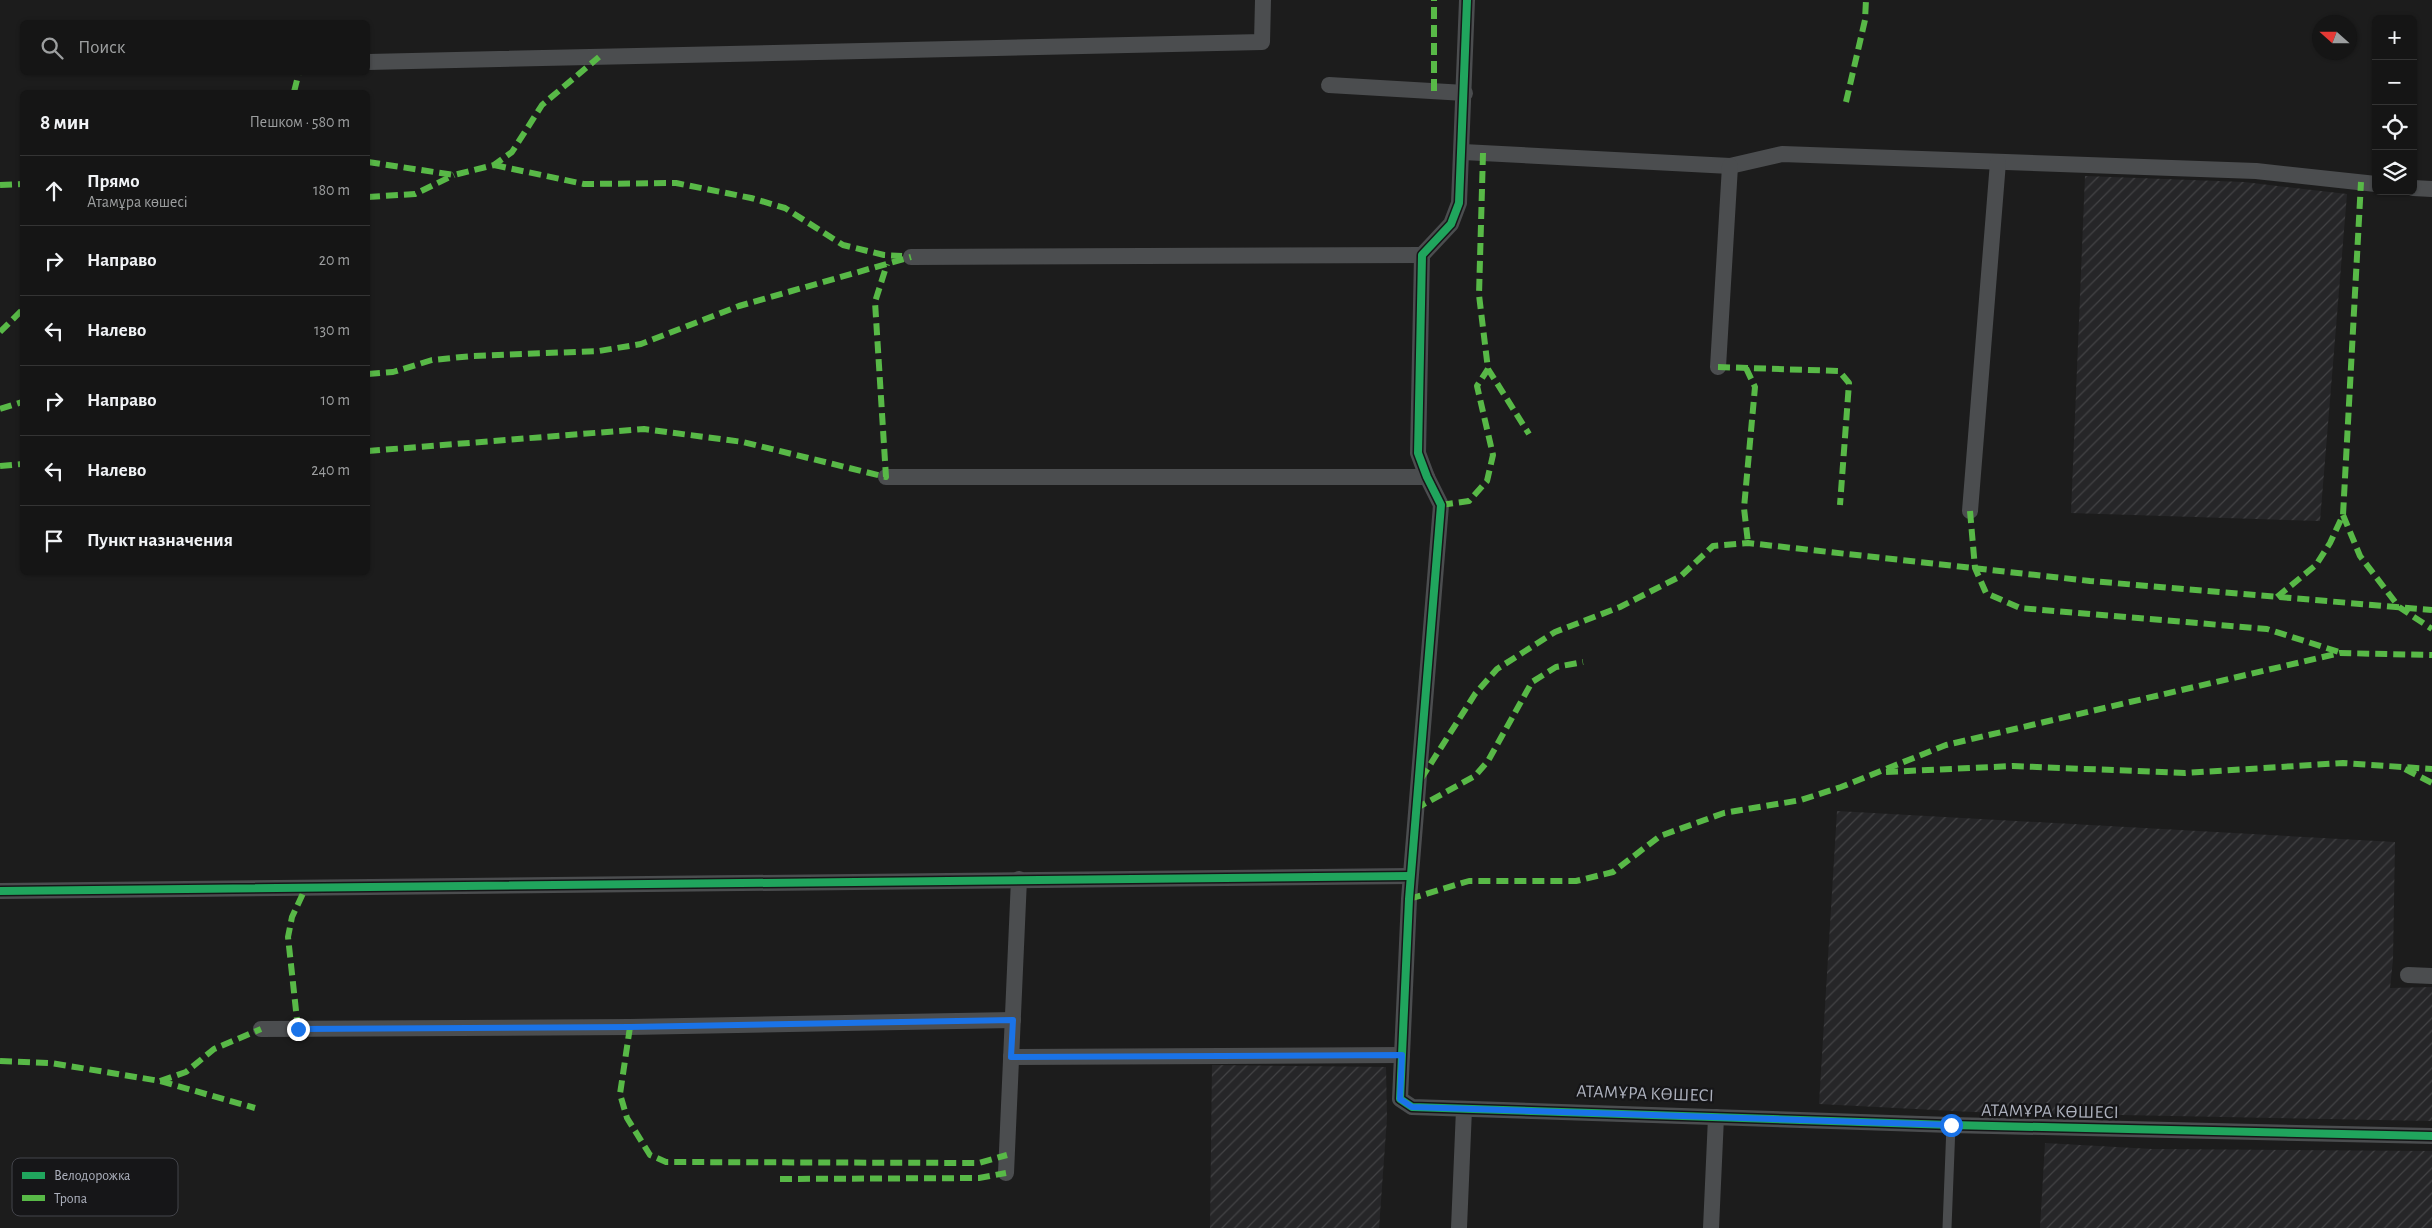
<!DOCTYPE html>
<html lang="ru">
<head>
<meta charset="utf-8">
<style>
  body { margin:0; font-family:"Alegreya Sans",sans-serif; background:#1e1e1e; color:#f1f3f6 }
  .controls { position:absolute; right:15px; top:15px; display:grid; overflow:hidden; border-radius:8px; box-shadow:0 1px 4px #0004 }
  .controls button { width:45px; height:45px; display:grid; place-items:center; padding:0; border:0; border-bottom:1px solid #343434; background:#151515; color:#f1f3f6; font:25px sans-serif }
  .compass { position:absolute; left:2312px; top:15px; width:45px; height:45px; border-radius:50%; background:#151515; box-shadow:0 1px 4px #0004; rotate:291deg }
  .stop { position:absolute; width:15px; height:15px; margin:-11px; border:4px solid #1a73e8; border-radius:50%; background:#fff }
  .stop.end { background:#1a73e8; border-color:#fff; box-shadow:0 1px 5px #0008 }
  .list { margin:0; padding:0; list-style:none }
  h2 { display:flex; justify-content:space-between; align-items:center; height:65px; margin:0; padding:0 20px; font-size:21px }
  h2 small { font-size:16px; font-weight:400; color:#9d9fa0 }
  .list li { display:grid; grid-template-columns:32px 1fr auto; gap:15px; align-items:center; box-sizing:border-box; height:70px; padding:0 20px; border-top:1px solid #343434 }
  .list b { display:block; font-size:19px; white-space:nowrap }
  .list p { margin:0; font-size:16px; white-space:nowrap; color:#9d9fa0 }
  .list em { font-size:16px; font-style:normal; color:#9d9fa0 }
  .icon { flex:none; width:28px; height:28px; fill:none; stroke:currentColor; stroke-width:2; stroke-linecap:round; stroke-linejoin:round }
  .map { position:relative; flex:none; width:2432px; height:1228px; overflow:hidden }
  .search { position:absolute; background:#151515; box-shadow:0 1px 4px #0004; left:20px; top:20px; width:350px; height:55px; display:flex; align-items:center; gap:12px; box-sizing:border-box; padding:0 18px; border-radius:8px; color:#9d9fa0; font-size:19px }
  .panel { position:absolute; background:#151515; box-shadow:0 1px 4px #0004; left:20px; top:90px; width:350px; height:485px; border-radius:8px }
  .map>svg:first-child { display:block }
</style>
</head>
<body>
<div class="map">
<svg width="2432" height="1228" viewBox="0 0 2432 1228">
  <defs>
    <pattern id="industrial-furrows" width="10" height="10" patternUnits="userSpaceOnUse" patternTransform="scale(1.25)"><rect width="10" height="10" fill="#262628"/><path d="M-1 1l2-2M0 10L10 0M9 11l2-2" fill="none" stroke="#434345"/></pattern>
  </defs>
  <rect width="100%" height="100%" fill="#1c1c1c"/>
  <!-- industrial -->
  <g fill="url(#industrial-furrows)">
    <polygon points="2085,176 2244,182 2347,194 2320,521 2071,513"/>
    <polygon points="1837,811 2395,842 2393,960 2390,988 2432,987 2432,1121 1973,1112 1819,1104"/>
    <polygon points="1212,1065 1386,1067 1387,1118 1379,1228 1210,1228"/>
    <polygon points="2045,1143 2152,1149 2432,1151 2432,1228 2040,1228"/>
  </g>
  <g fill="none" stroke-linecap="round" stroke-linejoin="round">
    <!-- service -->
    <polyline stroke="#4b4d4f" stroke-width="9" points="1947,1228 1951,1125"/>
    <!-- minor -->
    <g stroke="#4b4d4f" stroke-width="16">
      <polyline points="1467,0 1459,203 1451,224 1422,255 1418,453 1427,477 1441,505 1409,899 1400,1099 1412,1107 1951,1125 2432,1136"/>
      <polyline points="368,62 1262,42 1263,0"/>
      <polyline points="1329,85 1465,93"/>
      <polyline points="1463,152 1730,166 1782,154 2256,171 2376,184"/>
      <polyline points="2413,188 2432,189"/>
      <polyline points="911,257 1422,255"/>
      <polyline points="1718,367 1730,166"/>
      <polyline points="886,477 1427,477"/>
      <polyline points="1970,511 1998,162"/>
      <polyline points="0,891 1410,876"/>
      <polyline points="2408,975 2432,976"/>
      <polyline points="261,1029 630,1027 1013,1020"/>
      <polyline points="1011,1057 1402,1055"/>
      <polyline points="1006,1173 1019,879"/>
      <polyline points="1459,1228 1464,1109"/>
      <polyline points="1711,1228 1716,1117"/>
    </g>
    <!-- quiet -->
    <g stroke="#58b947" stroke-width="6" stroke-dasharray="12 6" stroke-linecap="butt">
      <polyline points="1434,91 1434,0"/>
      <polyline points="294,92 299,72"/>
      <polyline points="1846,102 1865,20 1866,0"/>
      <polyline points="1483,153 1479,295 1488,369 1529,434"/>
      <polyline points="368,162 454,175 494,165 512,152 542,105 599,57"/>
      <polyline points="494,165 584,184 676,183 751,198 785,208 843,245 884,255 902,256"/>
      <polyline points="0,185 22,184"/>
      <polyline points="368,197 415,194 454,175"/>
      <polyline points="0,332 22,310"/>
      <polyline points="1718,367 1839,371 1849,383 1840,505"/>
      <polyline points="1746,368 1755,387 1744,508 1748,543"/>
      <polyline points="368,374 393,372 432,360 472,356 599,351 641,344 739,306 911,257"/>
      <polyline points="0,409 22,402"/>
      <polyline points="368,451 644,429 743,442 886,477 875,302 887,264"/>
      <polyline points="0,466 22,464"/>
      <polyline points="1441,505 1469,501 1487,481 1493,455 1477,386 1488,369"/>
      <polyline points="1970,511 1975,568 1986,593 2020,608 2267,629 2339,652"/>
      <polyline points="2343,515 2360,556 2399,607 2432,629"/>
      <polyline points="2277,597 2316,565 2330,543 2343,515 2361,182"/>
      <polyline points="2405,769 2432,783"/>
      <polyline points="1886,772 2013,766 2185,773 2343,763 2432,769"/>
      <polyline points="1421,779 1475,694 1497,669 1555,632 1620,607 1681,576 1713,546 1748,543 2090,581 2432,610"/>
      <polyline points="1415,809 1475,776 1488,761 1532,682 1556,667 1583,662"/>
      <polyline points="1409,899 1469,881 1576,881 1613,872 1660,836 1724,813 1801,800 1841,787 1946,745 2340,653 2432,655"/>
      <polyline points="630,1027 620,1094 627,1118 650,1155 666,1162 979,1163 1007,1155"/>
      <polyline points="298,1029 288,937 292,917 306,887"/>
      <polyline points="0,1061 51,1063 160,1081 255,1108"/>
      <polyline points="160,1081 186,1072 214,1049 261,1029"/>
      <polyline points="780,1179 979,1178 1006,1173"/>
    </g>
    <!-- cycleway casing -->
    <g stroke="#161618" stroke-width="11">
      <g id="cycleway">
        <polyline points="1467,0 1459,203 1451,224 1422,255 1418,453 1427,477 1441,505 1409,899 1400,1099 1412,1107 1951,1125 2432,1136"/>
        <polyline points="0,891 1410,876"/>
      </g>
    </g>
    <!-- cycleway -->
    <use href="#cycleway" stroke="#20a55d" stroke-width="8"/>
  </g>
  <g fill="none" stroke-linecap="round" stroke-linejoin="round">
    <!-- route -->
    <polyline stroke="#1a73e8" stroke-width="6" points="298,1029 630,1027 1013,1020 1011,1057 1402,1055 1400,1099 1412,1107 1951,1125"/>
  </g>
  <g text-anchor="middle" dominant-baseline="central" stroke-width="4.5" stroke-linejoin="round" paint-order="stroke">
    <!-- street labels -->
    <g font-size="18" fill="#adb1bd" stroke="#161618">
      <text transform="translate(1645 1094) rotate(2)">АТАМҰРА КӨШЕСІ</text>
      <text transform="translate(2050 1112) rotate(1)">АТАМҰРА КӨШЕСІ</text>
    </g>
  </g>
  <!-- legend -->
  <rect x="12" y="1158" width="166" height="58" rx="8" fill="#161618" stroke="#43444a" stroke-width="1"/>
  <rect x="22" y="1172" width="23" height="7" fill="#20a55d"/>
  <rect x="22" y="1195" width="23" height="6" fill="#58b947"/>
  <g font-size="14" fill="#adb1bd">
    <text x="54" y="1180">Велодорожка</text>
    <text x="54" y="1203">Тропа</text>
  </g>
</svg>
<div class="controls">
<button>+</button>
<button>−</button>
<button><svg class="icon" aria-label="locate" viewBox="0 0 24 24"><circle cx="12" cy="12" r="6"/><path d="M12 2v4M12 18v4M2 12h4M18 12h4"/></svg></button>
<button><svg class="icon" aria-label="layers" viewBox="0 0 24 24"><path d="M12 4l9 5-9 5-9-5zM3 14l9 5 9-5"/></svg></button>
</div>
<svg class="compass" viewBox="-18 -18 36 36"><path d="M0-13l5 13h-10z" fill="#e53935"/><path d="M0 13l5-13h-10z" fill="#9d9fa0"/></svg>
<div class="stop" style="left:1951px;top:1125px"></div>
<div class="stop end" style="left:298px;top:1029px"></div>
<div class="search"><svg class="icon" aria-label="search" viewBox="0 0 24 24"><circle cx="10" cy="10" r="6"/><path d="M15 15l6 6"/></svg>Поиск</div>
<section class="panel">
<h2>8 мин<small>Пешком · 580 m</small></h2>
<ul class="list">
<li><svg class="icon" aria-label="ahead" viewBox="0 0 24 24"><path d="M12 20V5M6 11l6-6 6 6"/></svg><div><b>Прямо</b><p>Атамұра көшесі</p></div><em>180 m</em></li>
<li><svg class="icon" aria-label="right" viewBox="0 0 24 24"><path d="M7 20v-9h11M14 6l5 5-5 5"/></svg><div><b>Направо</b></div><em>20 m</em></li>
<li><svg class="icon" aria-label="left" viewBox="0 0 24 24"><path d="M17 20v-9H6M10 6l-5 5 5 5"/></svg><div><b>Налево</b></div><em>130 m</em></li>
<li><svg class="icon" aria-label="right" viewBox="0 0 24 24"><path d="M7 20v-9h11M14 6l5 5-5 5"/></svg><div><b>Направо</b></div><em>10 m</em></li>
<li><svg class="icon" aria-label="left" viewBox="0 0 24 24"><path d="M17 20v-9H6M10 6l-5 5 5 5"/></svg><div><b>Налево</b></div><em>240 m</em></li>
<li><svg class="icon" aria-label="arrive" viewBox="0 0 24 24"><path d="M6 21V4h12l-3 4 3 4H6"/></svg><div><b>Пункт назначения</b></div></li>
</ul>
</section>
</div>
</body>
</html>
